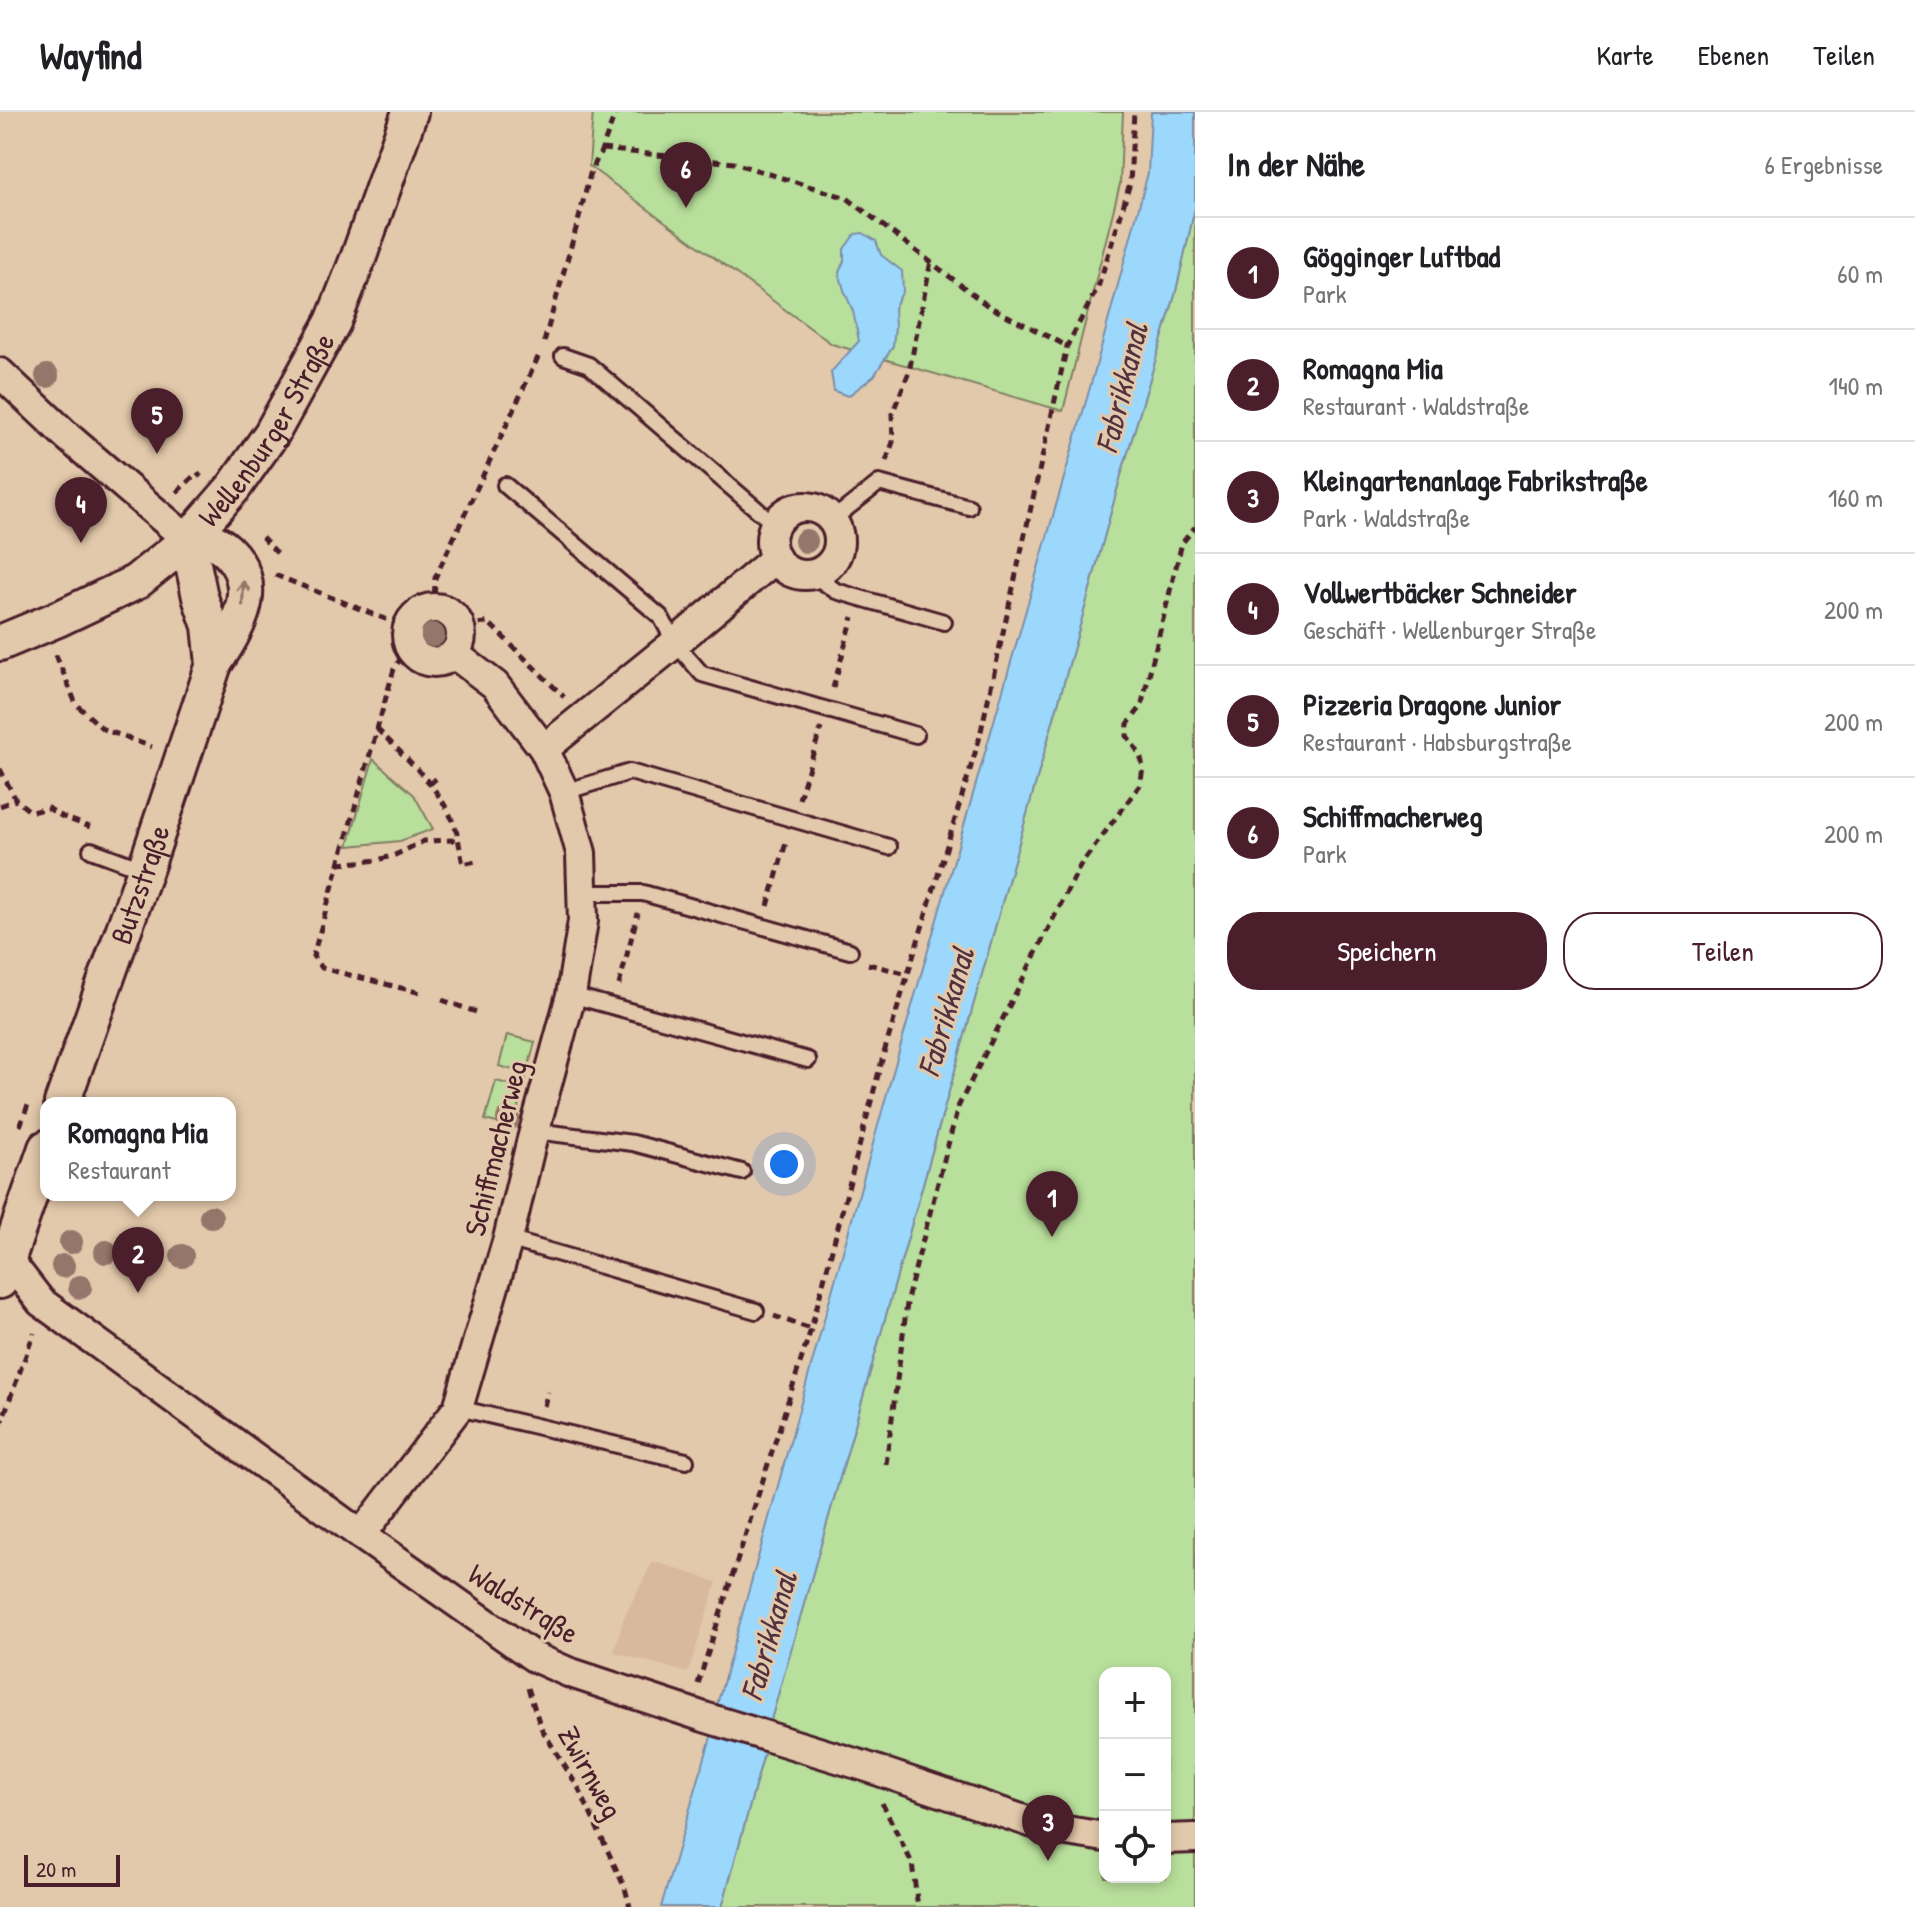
<!DOCTYPE html>
<html lang="de">
<head>
<meta charset="utf-8">
<style>
  body { margin:0; font-family:"Patrick Hand",sans-serif; background:#f2f2f2; color:#202124 }
  .controls { position:absolute; right:24px; bottom:24px; display:grid; overflow:hidden; border-radius:16px; box-shadow:0 4px 12px #0003 }
  .controls button { width:72px; height:72px; display:grid; place-items:center; padding:0; border:0; border-bottom:2px solid #e0e0e0; background:#fff; color:#202124; font:40px sans-serif }
  .scale { position:absolute; left:24px; bottom:20px; width:96px; box-sizing:border-box; padding-left:8px; border:4px solid #4a1f2b; border-top:0; font-size:22px; line-height:28px; white-space:nowrap; color:#4a1f2b; -webkit-text-stroke:6px #e3c9ab; paint-order:stroke }
  .you { position:absolute; left:784px; top:1052px; width:28px; height:28px; margin:-20px; border:6px solid #fff; border-radius:50%; background:#1a73e8; box-shadow:0 0 0 12px #1a73e833 }
  .badge { display:grid; place-items:center; width:52px; height:52px; border-radius:50%; background:#4a1f2b; color:#fff; font-size:26px; font-weight:700 }
  .pin { position:absolute; translate:-50% -66px; filter:drop-shadow(0 2px 4px #0008) }
  .pin::after { content:''; position:absolute; top:42px; width:28px; height:24px; background:inherit; clip-path:polygon(0 0,100% 0,50% 100%) }
  .popup { position:absolute; left:40px; top:985px; width:196px; height:104px; box-sizing:border-box; display:grid; place-content:center; border-radius:16px; background:#fff; filter:drop-shadow(0 2px 6px #0005); font-size:26px; white-space:nowrap; color:#757577 }
  .popup b { font-size:30px; color:#202124 }
  .popup::after { content:''; position:absolute; left:50%; top:100%; margin-left:-16px; border:16px solid transparent; border-top-color:#fff }
  .list { margin:0; padding:0; list-style:none }
  h2 { display:flex; justify-content:space-between; align-items:center; height:104px; margin:0; padding:0 32px; font-size:34px }
  h2 small { font-size:26px; font-weight:400; color:#757577 }
  .list li { display:grid; grid-template-columns:52px 1fr auto; gap:24px; align-items:center; box-sizing:border-box; height:112px; padding:0 32px; border-top:2px solid #e0e0e0 }
  .list b { display:block; font-size:30px; white-space:nowrap }
  .list p { margin:0; font-size:26px; white-space:nowrap; color:#757577 }
  .list em { font-size:26px; font-style:normal; color:#757577 }
  .actions { display:flex; gap:16px; padding:24px 32px }
  .actions a { flex:1; padding:18px 0; border:2px solid #4a1f2b; border-radius:32px; text-align:center; font-size:28px; color:#4a1f2b }
  .actions .main { background:#4a1f2b; color:#fff }
  .icon { flex:none; width:44px; height:44px; fill:none; stroke:currentColor; stroke-width:2; stroke-linecap:round; stroke-linejoin:round }
  .map { position:relative; flex:none; width:1195px; height:1795px; overflow:hidden }
  header { display:flex; align-items:center; gap:48px; box-sizing:border-box; height:112px; padding:0 40px; background:#fff; border-bottom:2px solid #e0e0e0 }
  header strong { font-size:38px }
  nav { display:flex; gap:44px; margin-inline-start:auto; font-size:28px }
  main { display:flex }
  aside { flex:1; background:#fff }
  .map>svg:first-child { display:block }
</style>
</head>
<body>
<header>
<strong>Wayfind</strong>
<nav><a>Karte</a><a>Ebenen</a><a>Teilen</a></nav>
</header>
<main>
<div class="map">
<svg width="1195" height="1795" viewBox="0 0 1195 1795">
  <rect width="100%" height="100%" fill="#e3c9ab"/>
  <filter id="ink" filterUnits="userSpaceOnUse"><feTurbulence type="fractalNoise" baseFrequency=".0125" numOctaves="2"/><feDisplacementMap in="SourceGraphic" scale="16" xChannelSelector="R" yChannelSelector="G"/><feConvolveMatrix kernelMatrix="1 2 1 2 8 2 1 2 1" color-interpolation-filters="sRGB"/></filter>
  <g filter="url(#ink)">
    <!-- built -->
    <polygon fill="#d9b99d" points="653,1449 717,1470 688,1561 614,1540 624,1505"/>
    <!-- green -->
    <g fill="#b8df9b" stroke="#817f63" stroke-width="2">
      <polygon points="593,0 1123,0 1120,72 1063,299 832,232 589,54"/>
      <polygon points="1195,96 1195,1716 1165,1717 1165,1561 1105,1561 1105,1720 1097,1720 770,1611 872,1253 1084,499 1121,363 1175,183"/>
      <polygon points="373,647 414,683 433,717 400,729 348,734"/>
      <polygon points="507,923 535,930 513,1015 485,1008 496,969 516,974 521,960 499,954"/>
      <polygon points="766,1634 1105,1729 1105,1765 1165,1765 1165,1732 1195,1732 1195,1795 722,1795"/>
    </g>
    <!-- water -->
    <g fill="#9cd8fc" stroke="#7b8ea8" stroke-width="2">
      <polygon points="1151,0 1195,0 1195,96 1175,183 1121,363 1084,499 872,1253 770,1611 717,1593 889,974 1095,258 1148,61"/>
      <polygon points="863,121 876,129 881,143 902,159 903,179 894,196 895,215 893,234 874,264 848,284 834,279 831,260 859,229 853,199 844,178 839,160 844,149 844,137 855,122"/>
      <polygon points="713,1618 766,1634 722,1795 661,1795"/>
    </g>
    <g fill="none" stroke-linecap="round" stroke-linejoin="round">
      <!-- service casing -->
      <g stroke="#4a1f2b" stroke-width="20">
        <g id="service">
          <polyline points="563,244 589,253 775,413"/>
          <polyline points="505,373 661,505 675,531 702,562 916,623"/>
          <polyline points="832,408 879,371 969,395"/>
          <polyline points="812,462 836,479 944,510"/>
          <polyline points="564,680 630,660 889,735"/>
          <polyline points="91,738 145,758"/>
          <polyline points="583,781 643,781 850,839"/>
          <polyline points="571,883 808,948"/>
          <polyline points="534,1019 633,1031 742,1060"/>
          <polyline points="508,1127 756,1199"/>
          <polyline points="458,1296 686,1349"/>
        </g>
      </g>
      <!-- minor casing -->
      <g stroke="#4a1f2b" stroke-width="34">
        <g id="minor">
          <polyline points="0,261 68,325 188,428"/>
          <circle cx="805" cy="429" r="34"/>
          <circle cx="434" cy="523" r="27"/>
          <polyline points="544,637 675,531 776,446"/>
          <polyline points="0,1137 41,1190 361,1423 534,1545 568,1560 704,1605 864,1654 1048,1716 1105,1725"/>
          <polyline points="361,1423 458,1296 508,1127 531,1031 571,883 583,809 581,741 564,680 544,637 495,573 454,542"/>
          <polyline points="1165,1727 1195,1726"/>
        </g>
      </g>
      <!-- tertiary casing -->
      <g stroke="#4a1f2b" stroke-width="40">
        <g id="tertiary">
          <polyline points="188,428 200,485 210,514 214,552"/>
          <path id="s1" d="M0,531L60,506L136,470L188,428L234,375L272,321L333,210L359,144L410,0"/>
          <path id="s2" d="M62,991L145,758L214,552C232,523 259,485 237,451C232,443 223,433 213,430C206,428 196,429 188,428"/>
          <polyline points="0,1169 46,1036"/>
        </g>
      </g>
      <!-- path -->
      <g stroke="#4a1f2b" stroke-width="5" stroke-dasharray="8 6" stroke-linecap="butt">
        <polyline points="602,37 734,51 847,86 988,194 1067,234"/>
        <polyline points="544,230 579,106 590,62 602,37 616,0"/>
        <polyline points="886,349 893,330 892,302 909,260 931,149"/>
        <polyline points="177,380 197,361 201,365"/>
        <polyline points="262,425 279,443"/>
        <polyline points="275,463 408,516"/>
        <polyline points="434,496 435,466 540,241"/>
        <polyline points="465,515 488,510 564,585"/>
        <polyline points="409,533 394,557 313,844 322,856 425,882"/>
        <polyline points="56,543 76,592 103,617 152,635"/>
        <polyline points="833,576 853,505"/>
        <path d="M377,617C404,644 442,677 455,715C459,726 460,740 463,752L476,749"/>
        <polyline points="0,657 16,688 31,700 48,696 63,705 90,715"/>
        <polyline points="430,672 439,664"/>
        <polyline points="799,687 821,616"/>
        <polyline points="0,694 16,688"/>
        <polyline points="339,752 378,748 395,743 424,729 458,728"/>
        <polyline points="768,794 787,727"/>
        <polyline points="868,852 908,862"/>
        <polyline points="619,873 638,801"/>
        <polyline points="442,888 479,901"/>
        <polyline points="20,1014 28,993"/>
        <polyline points="774,1204 811,1217"/>
        <polyline points="544,1294 548,1280"/>
        <polyline points="0,1314 34,1221"/>
        <path d="M886,1352L908,1184L958,995L1080,754L1140,673C1146,647 1141,644 1127,624L1128,612L1141,595L1182,431L1195,415"/>
        <polyline points="698,1572 811,1217 883,944 979,628 1067,234 1098,175 1118,112 1130,71 1134,0"/>
        <polyline points="528,1576 541,1616 579,1677 625,1776 630,1795"/>
        <polyline points="882,1691 912,1751 918,1795"/>
      </g>
      <!-- service -->
      <use href="#service" stroke="#e3c9ab" stroke-width="14"/>
      <!-- minor -->
      <use href="#minor" stroke="#e3c9ab" stroke-width="28"/>
      <!-- tertiary -->
      <use href="#tertiary" stroke="#e3c9ab" stroke-width="34"/>
    </g>
    <!-- trees -->
    <g fill="#95766b">
      <circle cx="47" cy="264" r="12"/>
      <circle cx="806" cy="429" r="12"/>
      <circle cx="433" cy="523" r="12"/>
      <circle cx="508" cy="1007" r="12"/>
      <circle cx="211" cy="1105" r="12"/>
      <circle cx="71" cy="1130" r="12"/>
      <circle cx="106" cy="1140" r="12"/>
      <circle cx="182" cy="1144" r="12"/>
      <circle cx="63" cy="1154" r="12"/>
      <circle cx="80" cy="1175" r="12"/>
    </g>
    <!-- one-way arrows -->
    <defs><path id="oneway-shaft" d="M-6 0H5M1.5-3L5.5 0L1.5 3" fill="none" stroke-width="1.6" stroke-linecap="round" stroke-linejoin="round" transform="scale(2)"/></defs>
    <use stroke="#96746b" href="#oneway-shaft" transform="translate(243 481) rotate(-88)"/>
  </g>
  <g text-anchor="middle" dominant-baseline="central" stroke-width="6" stroke-linejoin="round" paint-order="stroke">
    <!-- street labels -->
    <g font-size="30" fill="#4a1f2b" stroke="#e3c9ab">
      <text stroke="none"><textPath href="#s1" startOffset="352">Wellenburger Straße</textPath></text>
      <text stroke="none"><textPath href="#s2" startOffset="232">Butzstraße</textPath></text>
      <text transform="translate(495 1036) rotate(-76)">Schiffmacherweg</text>
      <text transform="translate(524 1491) rotate(32)">Waldstraße</text>
      <text transform="translate(591 1660) rotate(61)">Zwirnweg</text>
    </g>
    <!-- water labels -->
    <g font-size="32" font-style="italic" fill="#523240" stroke="#e3c9ab">
      <text transform="translate(1121 276) rotate(-76)">Fabrikkanal</text>
      <text transform="translate(945 900) rotate(-74)">Fabrikkanal</text>
      <text transform="translate(768 1524) rotate(-74)">Fabrikkanal</text>
    </g>
  </g>
</svg>
<div class="controls">
<button>+</button>
<button>−</button>
<button><svg class="icon" aria-label="locate" viewBox="0 0 24 24"><circle cx="12" cy="12" r="6"/><path d="M12 2v4M12 18v4M2 12h4M18 12h4"/></svg></button>
</div>
<div class="scale">20 m</div>
<div class="you"></div>
<div class="pin badge" style="left:1052px;top:1125px">1</div>
<div class="pin badge" style="left:138px;top:1181px">2</div>
<div class="popup"><b>Romagna Mia</b>Restaurant</div>
<div class="pin badge" style="left:1048px;top:1749px">3</div>
<div class="pin badge" style="left:81px;top:431px">4</div>
<div class="pin badge" style="left:157px;top:342px">5</div>
<div class="pin badge" style="left:686px;top:96px">6</div>
</div>
<aside>
<h2>In der Nähe<small>6 Ergebnisse</small></h2>
<ul class="list">
<li><span class="badge">1</span><div><b>Gögginger Luftbad</b><p>Park</p></div><em>60 m</em></li>
<li><span class="badge">2</span><div><b>Romagna Mia</b><p>Restaurant · Waldstraße</p></div><em>140 m</em></li>
<li><span class="badge">3</span><div><b>Kleingartenanlage Fabrikstraße</b><p>Park · Waldstraße</p></div><em>160 m</em></li>
<li><span class="badge">4</span><div><b>Vollwertbäcker Schneider</b><p>Geschäft · Wellenburger Straße</p></div><em>200 m</em></li>
<li><span class="badge">5</span><div><b>Pizzeria Dragone Junior</b><p>Restaurant · Habsburgstraße</p></div><em>200 m</em></li>
<li><span class="badge">6</span><div><b>Schiffmacherweg</b><p>Park</p></div><em>200 m</em></li>
</ul>
<div class="actions"><a class="main">Speichern</a><a>Teilen</a></div>
</aside>
</main>
</body>
</html>
